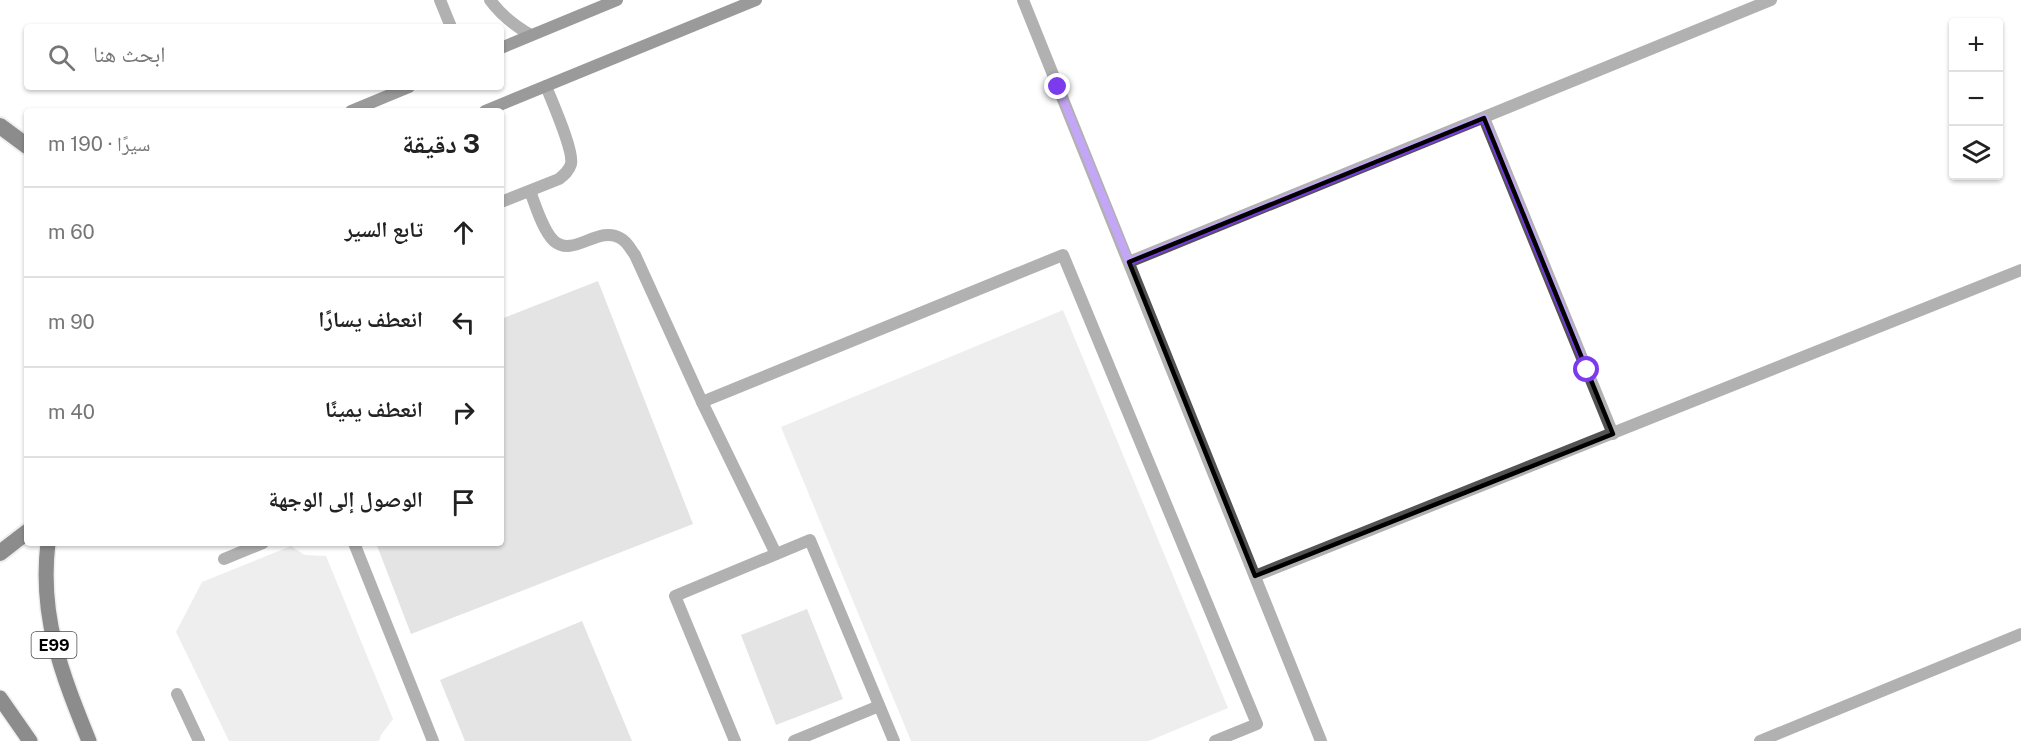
<!DOCTYPE html>
<html lang="ar">
<head>
<meta charset="utf-8">
<style>
  body { margin:0; font-family:"Public Sans","Noto Naskh Arabic",sans-serif; background:#f6f6f6; color:#222; direction:rtl }
  .controls { position:absolute; right:18px; top:18px; display:grid; overflow:hidden; border-radius:6px; box-shadow:0 2px 4px #0004 }
  .controls button { width:54px; height:54px; display:grid; place-items:center; padding:0; border:0; border-bottom:2px solid #e0e0e0; background:#fff; color:#222; font:30px sans-serif }
  .stop { position:absolute; width:18px; height:18px; margin:-14px; border:4px solid #7c3aed; border-radius:50%; background:#fff }
  .stop.end { background:#7c3aed; border-color:#fff; box-shadow:0 2px 6px #0008 }
  .list { margin:0; padding:0; list-style:none }
  h2 { display:flex; justify-content:space-between; align-items:center; height:78px; margin:0; padding:0 24px; font-size:26px }
  h2 small { font-size:20px; font-weight:400; color:#767676 }
  .list li { display:grid; grid-template-columns:39px 1fr auto; gap:18px; align-items:center; box-sizing:border-box; height:90px; padding:0 24px; border-top:2px solid #e0e0e0 }
  .list b { display:block; font-size:22px; white-space:nowrap }
  .list em { font-size:20px; font-style:normal; color:#767676 }
  .icon { flex:none; width:33px; height:33px; fill:none; stroke:currentColor; stroke-width:2; stroke-linecap:round; stroke-linejoin:round }
  .map { position:relative; flex:none; width:2021px; height:741px; overflow:hidden; direction:ltr }
  .search { position:absolute; background:#fff; box-shadow:0 2px 4px #0004; left:24px; top:24px; width:480px; height:66px; display:flex; align-items:center; gap:15px; box-sizing:border-box; padding:0 21px; border-radius:6px; color:#767676; font-size:22px }
  .panel { position:absolute; background:#fff; box-shadow:0 2px 4px #0004; left:24px; top:108px; width:480px; height:438px; border-radius:6px; direction:rtl }
  .map>svg:first-child { display:block }
</style>
</head>
<body>
<div class="map">
<svg width="2021" height="741" viewBox="0 0 2021 741">
  <rect width="100%" height="100%" fill="#fff"/>
  <!-- green -->
  <g fill="#dadada">
    <polygon points="1063,310 1228,708 1149,741 911,741 781,427"/>
    <polygon points="291,546 305,555 326,556 393,719 381,735 379,741 229,741 176,632 202,582"/>
  </g>
  <!-- building -->
  <g fill="#c3c3c3">
    <polygon points="598,281 693,524 411,634 376,543 501,543 501,319"/>
    <polygon points="807,609 843,699 776,725 741,635"/>
    <polygon points="582,621 632,741 465,741 440,680"/>
  </g>
  <g fill="none" stroke-linecap="round" stroke-linejoin="round">
    <!-- primary casing -->
    <g stroke="#dbdbdb" stroke-width="18">
      <g id="primary">
        <path d="M48,543C39,617 62,674 89,741"/>
        <polyline points="0,698 30,741"/>
      </g>
    </g>
    <!-- trunk casing -->
    <g stroke="#dbdbdb" stroke-width="20">
      <g id="trunk">
        <polyline points="0,126 27,146"/>
        <polyline points="0,553 27,532"/>
      </g>
    </g>
    <!-- service -->
    <g stroke="#535353" stroke-width="12">
      <polyline points="440,0 451,27"/>
      <path d="M490,0C501,15 515,26 531,35"/>
      <path d="M530,191C535,204 543,231 554,241C573,258 599,225 620,238C627,241 631,250 635,255L702,402L1063,255L1257,724L1215,741"/>
      <path d="M501,202L559,179C564,175 569,171 571,164C574,150 552,102 546,86"/>
      <polyline points="702,402 776,554"/>
      <polyline points="354,543 433,741"/>
      <polyline points="224,559 263,543"/>
      <polyline points="177,694 199,741"/>
      <polyline points="735,741 675,596 810,540 894,741"/>
      <polyline points="794,741 879,706"/>
    </g>
    <!-- minor -->
    <g stroke="#535353" stroke-width="12">
      <polyline points="1023,0 1321,741"/>
      <polyline points="1484,118 1613,434"/>
      <polyline points="1129,262 1771,0"/>
      <polyline points="1255,576 2021,270"/>
      <polyline points="1760,741 2021,634"/>
    </g>
    <!-- secondary -->
    <g stroke="#202020" stroke-width="12">
      <polyline points="501,48 617,0"/>
      <polyline points="351,111 409,87"/>
      <polyline points="485,111 756,0"/>
    </g>
    <!-- primary -->
    <use href="#primary" stroke="#000" stroke-width="15"/>
    <!-- trunk -->
    <use href="#trunk" stroke="#000" stroke-width="16"/>
  </g>
  <g fill="none" stroke-linecap="round" stroke-linejoin="round">
    <!-- route -->
    <polyline stroke="#7c3aed" stroke-width="8" points="1058,87 1129,262 1484,118 1587,370"/>
  </g>
  <!-- marked area -->
  <path d="M0 0H2021V741H0ZM1484,118L1613,434L1255,576L1129,262Z" fill="#fff" fill-opacity=".55" fill-rule="evenodd"/>
  <path fill="none" stroke="#000" stroke-width="4.5" stroke-linejoin="round" d="M1484,118L1613,434L1255,576L1129,262Z"/>
  <g text-anchor="middle" dominant-baseline="central" stroke-width="4.5" stroke-linejoin="round" paint-order="stroke">
    <!-- shield labels -->
    <rect fill="#fff" stroke="#4c4c4c" stroke-width="1.5" x="31.5" y="632" width="45" height="26" rx="4.5"/>
    <g font-size="16" font-weight="bold" fill="#000">
      <text x="54" y="645">E99</text>
    </g>
  </g>
</svg>
<div class="controls">
<button>+</button>
<button>−</button>
<button><svg class="icon" aria-label="layers" viewBox="0 0 24 24"><path d="M12 4l9 5-9 5-9-5zM3 14l9 5 9-5"/></svg></button>
</div>
<div class="stop" style="left:1587px;top:370px"></div>
<div class="stop end" style="left:1058px;top:87px"></div>
<div class="search"><svg class="icon" aria-label="search" viewBox="0 0 24 24"><circle cx="10" cy="10" r="6"/><path d="M15 15l6 6"/></svg>ابحث هنا</div>
<section class="panel">
<h2>3 دقيقة<small>سيرًا · 190 m</small></h2>
<ul class="list">
<li><svg class="icon" aria-label="ahead" viewBox="0 0 24 24"><path d="M12 20V5M6 11l6-6 6 6"/></svg><div><b>تابع السير</b></div><em>60 m</em></li>
<li><svg class="icon" aria-label="left" viewBox="0 0 24 24"><path d="M17 20v-9H6M10 6l-5 5 5 5"/></svg><div><b>انعطف يسارًا</b></div><em>90 m</em></li>
<li><svg class="icon" aria-label="right" viewBox="0 0 24 24"><path d="M7 20v-9h11M14 6l5 5-5 5"/></svg><div><b>انعطف يمينًا</b></div><em>40 m</em></li>
<li><svg class="icon" aria-label="arrive" viewBox="0 0 24 24"><path d="M6 21V4h12l-3 4 3 4H6"/></svg><div><b>الوصول إلى الوجهة</b></div></li>
</ul>
</section>
</div>
</body>
</html>
